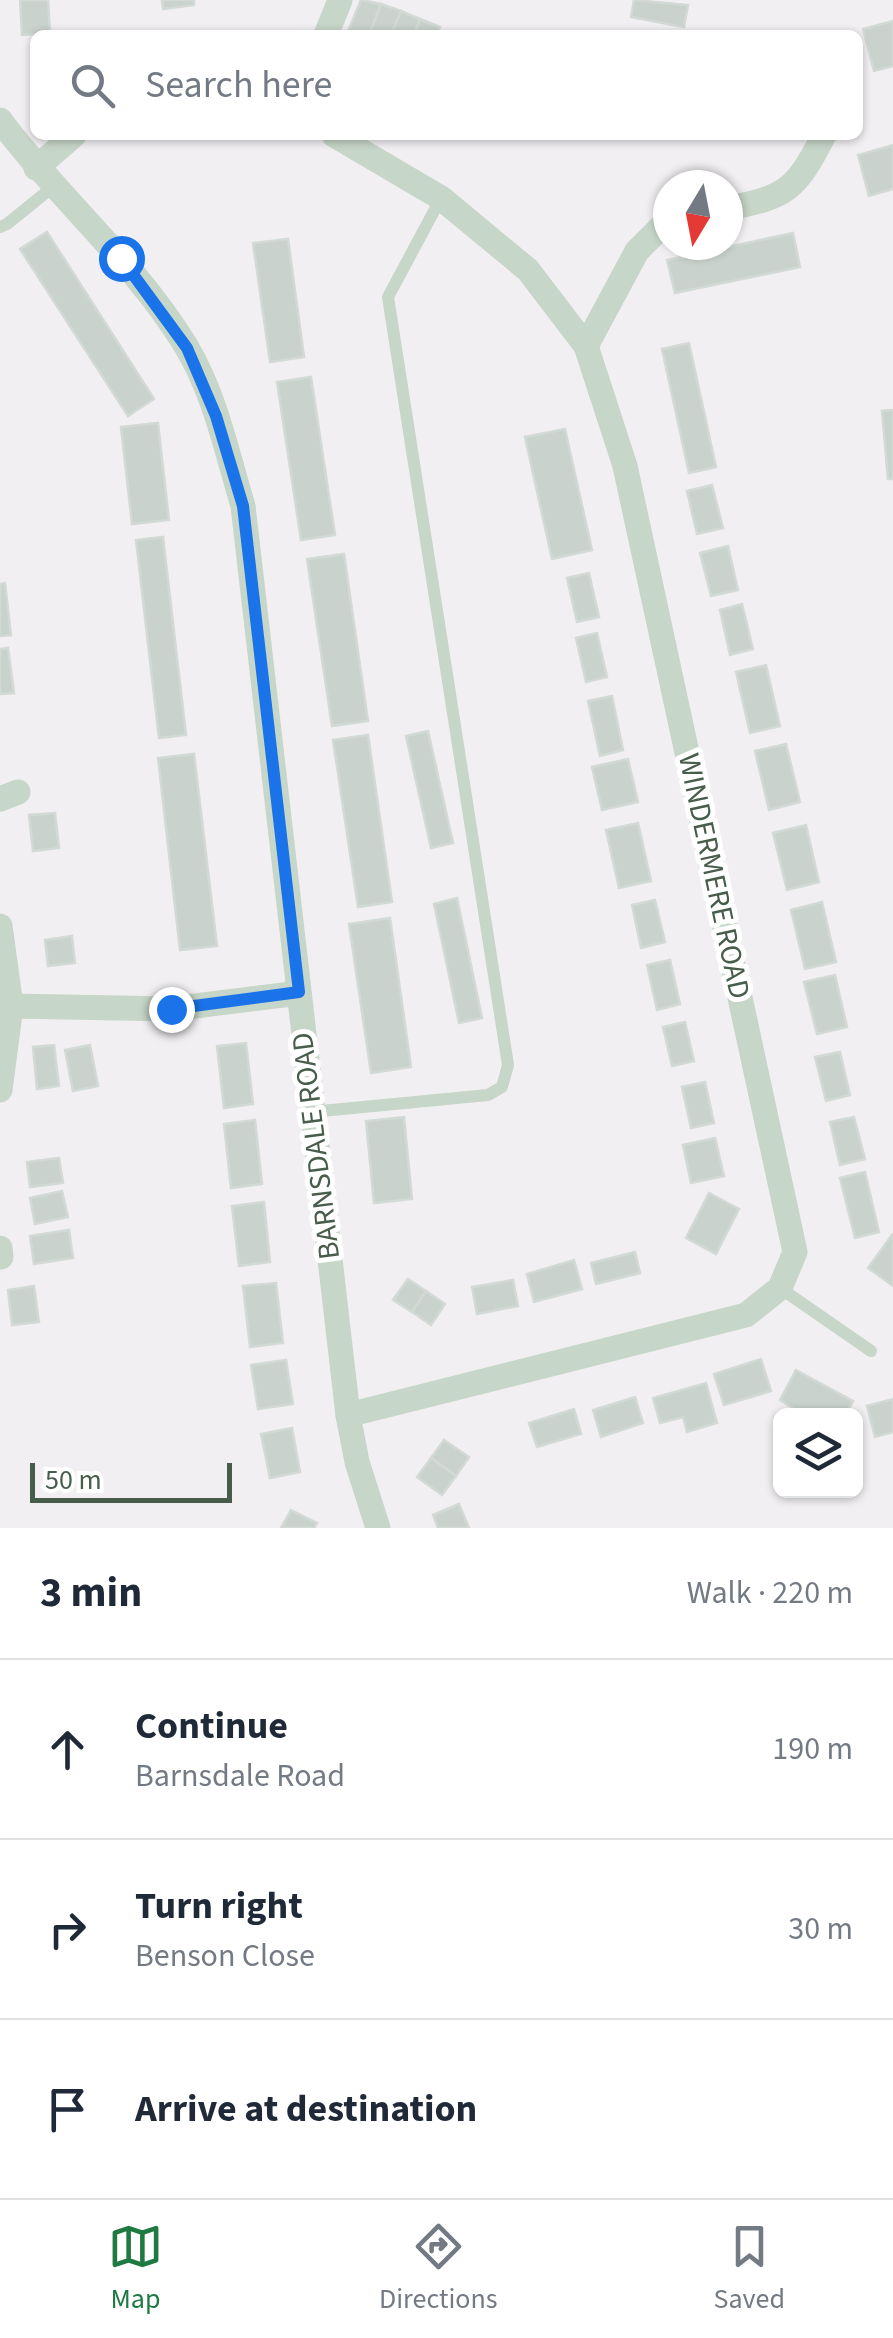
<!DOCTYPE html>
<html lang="en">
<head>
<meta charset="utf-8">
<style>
  body { margin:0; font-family:"Source Sans 3",sans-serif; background:#f6f6f7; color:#1f2937 }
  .controls { position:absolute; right:30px; bottom:30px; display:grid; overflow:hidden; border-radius:15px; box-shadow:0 2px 8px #0004 }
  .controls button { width:90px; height:90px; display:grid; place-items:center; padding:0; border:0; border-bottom:2px solid #e0e1e3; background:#fff; color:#1f2937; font:50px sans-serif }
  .compass { position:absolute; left:653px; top:170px; width:90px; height:90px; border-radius:50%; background:#fff; box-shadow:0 2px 8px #0004; rotate:190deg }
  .scale { position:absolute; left:30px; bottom:25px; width:202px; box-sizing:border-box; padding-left:10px; border:5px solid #475c4b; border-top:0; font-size:28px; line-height:35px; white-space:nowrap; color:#475c4b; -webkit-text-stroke:8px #fff; paint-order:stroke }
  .stop { position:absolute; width:30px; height:30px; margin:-22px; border:8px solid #1a73e8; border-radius:50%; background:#fff }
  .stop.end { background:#1a73e8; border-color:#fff; box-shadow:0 2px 10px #0008 }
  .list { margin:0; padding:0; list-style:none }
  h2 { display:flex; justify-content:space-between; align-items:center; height:130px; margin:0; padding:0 40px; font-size:42px }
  h2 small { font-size:32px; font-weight:400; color:#747a83 }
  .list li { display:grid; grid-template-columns:65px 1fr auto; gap:30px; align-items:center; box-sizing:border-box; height:180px; padding:0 40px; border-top:2px solid #e0e1e3 }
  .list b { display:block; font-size:38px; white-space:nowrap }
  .list p { margin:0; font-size:32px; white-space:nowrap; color:#747a83 }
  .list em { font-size:32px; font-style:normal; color:#747a83 }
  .icon { flex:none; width:55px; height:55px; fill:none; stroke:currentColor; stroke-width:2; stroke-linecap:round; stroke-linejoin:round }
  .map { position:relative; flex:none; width:893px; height:1528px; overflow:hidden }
  .search { position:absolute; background:#fff; box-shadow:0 2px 8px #0004; left:30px; right:30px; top:30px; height:110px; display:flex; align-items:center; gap:25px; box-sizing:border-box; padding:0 35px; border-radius:15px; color:#747a83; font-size:38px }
  .sheet { height:670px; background:#fff }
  nav { display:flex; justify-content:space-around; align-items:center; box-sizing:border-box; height:140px; border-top:2px solid #e0e1e3; background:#fff; font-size:28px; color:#747a83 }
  nav a { display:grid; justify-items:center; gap:5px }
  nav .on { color:#1e7a40 }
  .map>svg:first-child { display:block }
</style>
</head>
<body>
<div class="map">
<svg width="893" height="1528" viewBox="0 0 893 1528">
  <rect width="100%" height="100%" fill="#f1eff2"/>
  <!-- building -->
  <g fill="#c9d2cc" stroke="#d3dad6" stroke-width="2.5">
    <polygon points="20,0 48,0 50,33 22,35"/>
    <polygon points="162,0 194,0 194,5 163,9"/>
    <polygon points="361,0 381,4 369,35 348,31"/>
    <polygon points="634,0 688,5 684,27 631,17"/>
    <polygon points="381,4 401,11 391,35 369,35"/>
    <polygon points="401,11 420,19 414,35 391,35"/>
    <polygon points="420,19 440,27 436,35 414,35"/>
    <polygon points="893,21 893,66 874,71 863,29"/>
    <polygon points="893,145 893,189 869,196 858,155"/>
    <polygon points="47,232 154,399 128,416 20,249"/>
    <polygon points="793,233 800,267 675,293 667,260"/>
    <polygon points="288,239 304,357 270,362 253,243"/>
    <polygon points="689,343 716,467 689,473 662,349"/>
    <polygon points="311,377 335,535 301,540 277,382"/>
    <polygon points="893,410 893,479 888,479 882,411"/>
    <polygon points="158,423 169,520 132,524 121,427"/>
    <polygon points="565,429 592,550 552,559 525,437"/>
    <polygon points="712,485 723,528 697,534 687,491"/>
    <polygon points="163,537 186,735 159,738 136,540"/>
    <polygon points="728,546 738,590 711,596 700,553"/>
    <polygon points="344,554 368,721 332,726 307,559"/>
    <polygon points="589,573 599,617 577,622 567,578"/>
    <polygon points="5,583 11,635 0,636 0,584"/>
    <polygon points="742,604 753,649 730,655 720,610"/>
    <polygon points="597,633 607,677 586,682 576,638"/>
    <polygon points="8,648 14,693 0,694 0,649"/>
    <polygon points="766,665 780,726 750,733 736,672"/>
    <polygon points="612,696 623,750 600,756 588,701"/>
    <polygon points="428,731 453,843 431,848 406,736"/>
    <polygon points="368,735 392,902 358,907 333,740"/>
    <polygon points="786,744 800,802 769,810 755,751"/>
    <polygon points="194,754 217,946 180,950 158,758"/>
    <polygon points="628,759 638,802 602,810 592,767"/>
    <polygon points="55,813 59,848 33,851 29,815"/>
    <polygon points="638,823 651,881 619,888 606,830"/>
    <polygon points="806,825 819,882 787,890 773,833"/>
    <polygon points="457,898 482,1018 459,1023 434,904"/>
    <polygon points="655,900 665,942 641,948 632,905"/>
    <polygon points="822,902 836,962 805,969 791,910"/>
    <polygon points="390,918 411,1067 371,1073 349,924"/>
    <polygon points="72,936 75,963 48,966 45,940"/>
    <polygon points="670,960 680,1004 657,1010 647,965"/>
    <polygon points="835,975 847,1027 817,1034 804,982"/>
    <polygon points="685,1022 694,1061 672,1066 663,1027"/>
    <polygon points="246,1043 253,1104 224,1108 217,1046"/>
    <polygon points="54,1045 59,1086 37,1089 33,1047"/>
    <polygon points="90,1045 98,1086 73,1091 65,1050"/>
    <polygon points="840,1052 850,1095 826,1101 815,1057"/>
    <polygon points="705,1082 714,1123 691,1128 682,1087"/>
    <polygon points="404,1117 412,1199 374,1203 366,1121"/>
    <polygon points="854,1117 865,1159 840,1165 830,1122"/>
    <polygon points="255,1120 262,1184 231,1188 224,1124"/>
    <polygon points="715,1138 724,1176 691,1183 683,1145"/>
    <polygon points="59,1158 63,1183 30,1187 27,1162"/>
    <polygon points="865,1172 879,1232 855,1238 840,1178"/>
    <polygon points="62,1191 68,1217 35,1224 30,1198"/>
    <polygon points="709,1193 739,1209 716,1254 686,1238"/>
    <polygon points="264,1202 270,1262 239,1266 232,1206"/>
    <polygon points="69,1230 73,1258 34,1264 30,1236"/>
    <polygon points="892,1235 893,1236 893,1286 868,1268"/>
    <polygon points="635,1252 640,1273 596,1284 591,1263"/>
    <polygon points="574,1260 582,1289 534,1302 527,1274"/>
    <polygon points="408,1279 426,1291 412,1312 393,1300"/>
    <polygon points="513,1280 518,1306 477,1314 472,1287"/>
    <polygon points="276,1283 283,1343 250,1347 243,1286"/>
    <polygon points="34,1286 39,1322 12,1325 8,1290"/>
    <polygon points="426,1291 445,1304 431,1325 412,1312"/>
    <polygon points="761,1359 771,1391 724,1405 714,1374"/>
    <polygon points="286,1360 293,1404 258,1409 251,1365"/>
    <polygon points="796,1370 853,1401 845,1416 807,1416 780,1400"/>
    <polygon points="706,1383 717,1423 687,1432 683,1417 660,1423 653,1398"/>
    <polygon points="635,1397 643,1423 601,1437 593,1410"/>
    <polygon points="893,1399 893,1432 875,1437 867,1406"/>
    <polygon points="574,1409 581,1434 537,1447 529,1423"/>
    <polygon points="292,1428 300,1472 270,1478 261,1434"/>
    <polygon points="444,1440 469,1457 456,1476 431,1458"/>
    <polygon points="431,1458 456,1476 442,1495 417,1477"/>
    <polygon points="459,1504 469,1528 438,1528 433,1515"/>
    <polygon points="291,1510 317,1523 314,1528 281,1528"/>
  </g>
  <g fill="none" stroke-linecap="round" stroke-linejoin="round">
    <!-- service -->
    <g stroke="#c6d6c8" stroke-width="12">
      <polyline points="0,227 7,224 54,186"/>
      <polyline points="311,1112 488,1095 502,1087 508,1065 388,297 441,198"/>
      <polyline points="780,1288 871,1351"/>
    </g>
    <!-- minor -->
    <g stroke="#c6d6c8" stroke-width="25">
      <polyline points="326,35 340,0"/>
      <path d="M0,120C58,198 135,262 186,346C215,394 227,453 243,506L348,1415L357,1462L378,1528"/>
      <polyline points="334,135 441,198 528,270 586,346 625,466 795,1252 780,1288 746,1315 348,1415"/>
      <polyline points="36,168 74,135"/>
      <path d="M728,208C788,197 796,189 824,135"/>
      <polyline points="586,346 637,251 668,220"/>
      <polyline points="0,799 18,792"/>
      <polyline points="0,926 11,1006 0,1090"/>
      <polyline points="11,1006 171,1009 299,993"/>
      <polyline points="0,1248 1,1257"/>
    </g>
  </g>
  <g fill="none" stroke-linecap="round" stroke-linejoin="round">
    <!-- route -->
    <polyline stroke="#1a73e8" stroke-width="12" points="121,258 187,348 216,416 243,506 299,992 171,1009"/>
  </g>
  <g text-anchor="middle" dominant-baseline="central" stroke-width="10" stroke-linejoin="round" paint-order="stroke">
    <!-- street labels -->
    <g font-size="30" fill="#475c4b" stroke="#fff">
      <text transform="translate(714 876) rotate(78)">WINDERMERE ROAD</text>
      <text transform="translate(316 1146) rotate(-97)">BARNSDALE ROAD</text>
    </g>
  </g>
</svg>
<div class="controls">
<button><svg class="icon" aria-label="layers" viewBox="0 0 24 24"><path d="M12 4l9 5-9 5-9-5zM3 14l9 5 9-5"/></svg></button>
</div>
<svg class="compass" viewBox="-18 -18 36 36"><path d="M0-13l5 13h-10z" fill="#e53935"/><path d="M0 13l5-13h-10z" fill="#747a83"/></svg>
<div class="scale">50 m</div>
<div class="stop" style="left:121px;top:258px"></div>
<div class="stop end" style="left:171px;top:1009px"></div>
<div class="search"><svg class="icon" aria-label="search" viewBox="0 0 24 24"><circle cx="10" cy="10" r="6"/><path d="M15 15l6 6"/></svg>Search here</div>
</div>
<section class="sheet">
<h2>3 min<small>Walk · 220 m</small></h2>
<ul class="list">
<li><svg class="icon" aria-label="ahead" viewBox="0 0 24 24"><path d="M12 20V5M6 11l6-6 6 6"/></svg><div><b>Continue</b><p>Barnsdale Road</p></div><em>190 m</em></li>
<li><svg class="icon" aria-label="right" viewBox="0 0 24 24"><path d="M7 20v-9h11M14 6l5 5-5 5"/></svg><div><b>Turn right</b><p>Benson Close</p></div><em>30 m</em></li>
<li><svg class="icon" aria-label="arrive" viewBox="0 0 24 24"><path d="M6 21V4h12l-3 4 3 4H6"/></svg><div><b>Arrive at destination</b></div></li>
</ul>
</section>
<nav>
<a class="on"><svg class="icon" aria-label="map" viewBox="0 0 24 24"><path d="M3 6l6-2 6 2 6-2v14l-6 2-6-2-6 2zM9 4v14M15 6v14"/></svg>Map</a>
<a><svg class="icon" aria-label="directions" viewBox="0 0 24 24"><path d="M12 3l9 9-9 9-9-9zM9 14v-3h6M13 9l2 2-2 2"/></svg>Directions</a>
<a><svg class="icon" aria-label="saved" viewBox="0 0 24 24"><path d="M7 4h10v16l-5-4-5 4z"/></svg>Saved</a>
</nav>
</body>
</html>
